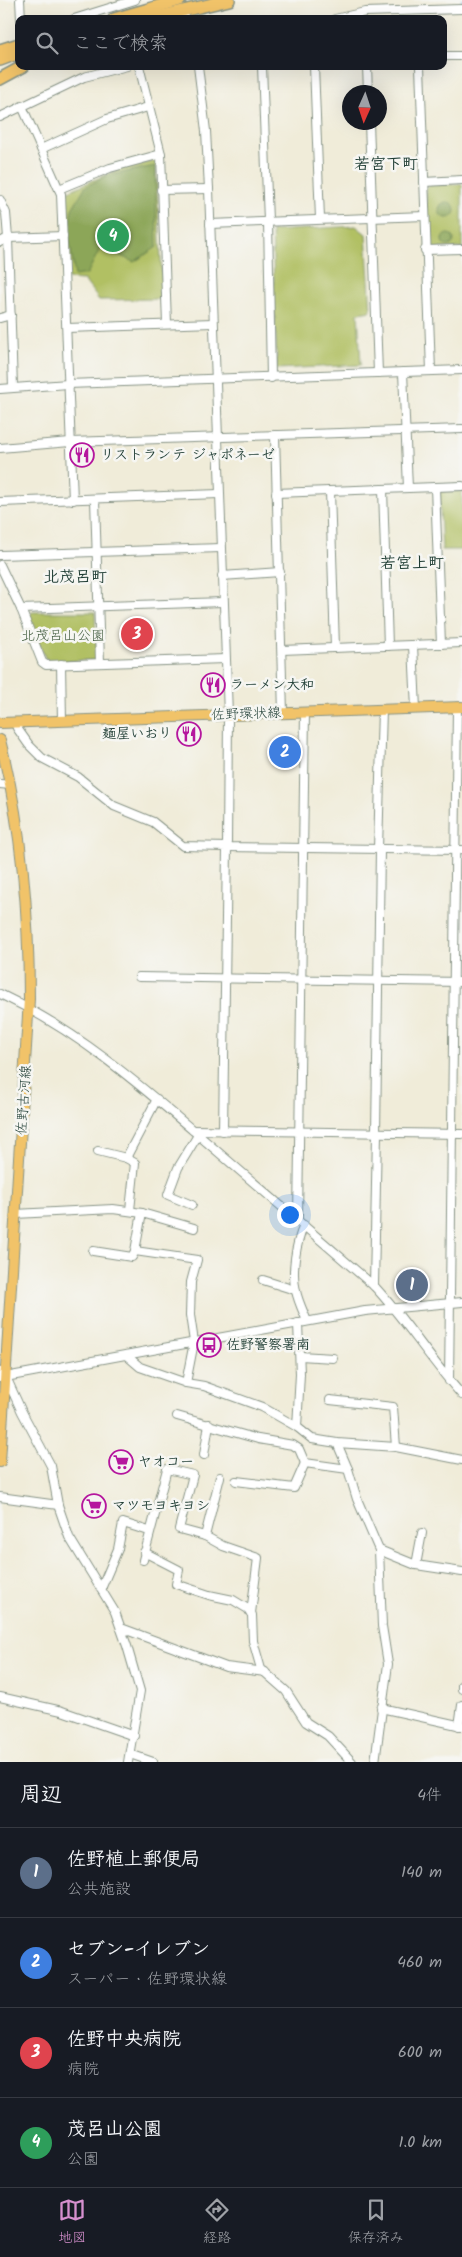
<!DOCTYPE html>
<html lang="ja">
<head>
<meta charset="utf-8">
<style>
  body { margin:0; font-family:Kalam,"Klee One",sans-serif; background:#242831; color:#f1f3f6 }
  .compass { position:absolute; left:342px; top:85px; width:45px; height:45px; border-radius:50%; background:#171b24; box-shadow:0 5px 20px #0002; rotate:183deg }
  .you { position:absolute; left:289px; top:1214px; width:18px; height:18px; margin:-12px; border:4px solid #fff; border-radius:50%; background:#1a73e8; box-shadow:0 0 0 8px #1a73e833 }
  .badge { display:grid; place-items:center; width:32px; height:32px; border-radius:50%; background:#d690ce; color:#fff; font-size:16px; font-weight:700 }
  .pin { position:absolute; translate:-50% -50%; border:2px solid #fff; box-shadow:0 1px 5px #0006 }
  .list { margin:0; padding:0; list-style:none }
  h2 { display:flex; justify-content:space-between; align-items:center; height:65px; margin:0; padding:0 20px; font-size:21px }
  h2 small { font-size:16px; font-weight:400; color:#9ea1a6 }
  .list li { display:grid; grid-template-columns:32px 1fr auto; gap:15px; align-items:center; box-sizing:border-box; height:90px; padding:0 20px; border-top:1px solid #363941 }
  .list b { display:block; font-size:19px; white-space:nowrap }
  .list p { margin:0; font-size:16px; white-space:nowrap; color:#9ea1a6 }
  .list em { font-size:16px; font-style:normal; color:#9ea1a6 }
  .icon { flex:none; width:28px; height:28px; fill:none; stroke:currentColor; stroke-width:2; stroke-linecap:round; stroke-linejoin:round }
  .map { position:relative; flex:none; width:462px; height:1762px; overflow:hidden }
  .search { position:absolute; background:#171b24; box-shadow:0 5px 20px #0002; left:15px; right:15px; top:15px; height:55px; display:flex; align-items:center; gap:12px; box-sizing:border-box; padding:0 18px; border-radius:10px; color:#9ea1a6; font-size:19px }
  .sheet { height:425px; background:#171b24 }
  nav { display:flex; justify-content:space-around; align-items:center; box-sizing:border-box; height:70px; border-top:1px solid #363941; background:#171b24; font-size:14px; color:#9ea1a6 }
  nav a { display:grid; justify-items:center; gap:2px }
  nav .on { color:#d690ce }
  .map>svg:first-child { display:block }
</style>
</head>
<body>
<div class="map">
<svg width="462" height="1762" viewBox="0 0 462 1762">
  <rect width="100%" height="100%" fill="#f6f6f2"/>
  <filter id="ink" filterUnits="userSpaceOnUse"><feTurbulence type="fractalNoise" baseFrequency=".02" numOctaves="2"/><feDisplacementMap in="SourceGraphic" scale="10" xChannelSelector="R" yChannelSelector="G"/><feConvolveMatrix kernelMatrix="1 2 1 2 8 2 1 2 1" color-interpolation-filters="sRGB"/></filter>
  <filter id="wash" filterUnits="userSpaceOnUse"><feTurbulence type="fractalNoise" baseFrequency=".0096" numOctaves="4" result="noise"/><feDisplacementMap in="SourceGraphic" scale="20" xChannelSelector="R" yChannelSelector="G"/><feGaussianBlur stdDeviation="1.12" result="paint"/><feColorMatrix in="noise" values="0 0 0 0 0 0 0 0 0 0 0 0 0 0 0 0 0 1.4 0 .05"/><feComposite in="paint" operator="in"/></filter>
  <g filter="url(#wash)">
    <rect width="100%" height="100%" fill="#f0ecd9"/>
    <!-- green -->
    <g fill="#b1c063" stroke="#687e4c">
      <polygon points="156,161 163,299 99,300 84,280 68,279 64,193 121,168"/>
      <polygon points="462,184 462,248 427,249 426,188 430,185"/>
      <polygon points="356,226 366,234 371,311 358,313 361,365 277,369 272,231"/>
      <polygon points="439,491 462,491 462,550 442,550"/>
      <polygon points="32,612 95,612 97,660 47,662 27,617"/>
    </g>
    <!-- forest -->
    <g fill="#8ca659" stroke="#567246">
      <polygon points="155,166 157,247 134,262 101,247 87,274 75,276 68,232 72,209 85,187 106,176"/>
      <circle cx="447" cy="210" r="8"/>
      <circle cx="448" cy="240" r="6"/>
    </g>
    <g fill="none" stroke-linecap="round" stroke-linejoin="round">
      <!-- stream -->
      <polyline stroke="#7bb8ee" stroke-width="2" points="462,0 462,1"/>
    </g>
  </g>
  <g filter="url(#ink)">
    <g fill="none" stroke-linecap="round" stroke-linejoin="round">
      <!-- minor casing -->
      <g stroke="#889486" stroke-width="10">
        <g id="minor">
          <polyline points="20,0 21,19"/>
          <polyline points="185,17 186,19"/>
          <polyline points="74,19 135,0"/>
          <polyline points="335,19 365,12 462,9"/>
          <polyline points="443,56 462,56"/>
          <polyline points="139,66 161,154 167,324"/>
          <polyline points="198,66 206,131 209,189 228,715 227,847 462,850"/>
          <polyline points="262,66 268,221 271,378"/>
          <polyline points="314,66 320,219"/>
          <polyline points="367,66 368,92"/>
          <polyline points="420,66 431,371"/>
          <polyline points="22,106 61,194 73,500"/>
          <polyline points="0,117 84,77 127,66"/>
          <polyline points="369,122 378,373"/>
          <polyline points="41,149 107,119 148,107"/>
          <polyline points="424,182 462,180"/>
          <polyline points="59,189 110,168 161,154"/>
          <polyline points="161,190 209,189"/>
          <polyline points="0,200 6,213 8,238 13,387"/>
          <polyline points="210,224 425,216"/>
          <polyline points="0,242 8,238 63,236"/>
          <polyline points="425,250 462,249"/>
          <polyline points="0,318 11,315"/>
          <polyline points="67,328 213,323"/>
          <polyline points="403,372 408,488"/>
          <polyline points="0,389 68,384 462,370"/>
          <polyline points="275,435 283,713"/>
          <polyline points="0,448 70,442 462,429"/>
          <polyline points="435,487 441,644"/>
          <polyline points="383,489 388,646"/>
          <polyline points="330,491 335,648"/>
          <polyline points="276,493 462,486"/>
          <polyline points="95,499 100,662"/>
          <polyline points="0,502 219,494"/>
          <polyline points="0,555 221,548"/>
          <polyline points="0,565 21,609 42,662 46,665 225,659"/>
          <polyline points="222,576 280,572"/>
          <polyline points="21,609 223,602"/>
          <polyline points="413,645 416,709"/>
          <polyline points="282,650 462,643"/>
          <polyline points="61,664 62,721"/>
          <polyline points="15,722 17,728 29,745 42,758 78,777 114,806 153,822 183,846 227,847 223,1131"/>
          <polyline points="0,784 10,785"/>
          <polyline points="378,849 382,709"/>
          <polyline points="139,977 462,982"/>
          <path d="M0,994C78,1031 138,1083 203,1139C260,1188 317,1237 374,1286C406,1320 430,1360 462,1395"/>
          <polyline points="193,1130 462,1134"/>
          <polyline points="376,1133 380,849"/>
          <polyline points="98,1151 126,1158 135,1163 130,1210"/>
          <polyline points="126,1158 157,1099"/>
          <polyline points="192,1205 168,1195 178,1168 198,1135"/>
          <polyline points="15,1214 113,1209 142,1213 194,1228"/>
          <polyline points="298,1219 305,712"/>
          <path d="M304,1225C296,1243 291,1272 296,1291C298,1301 303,1311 307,1321"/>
          <polyline points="93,1251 132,1257 135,1251 142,1213"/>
          <polyline points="135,1251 197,1260 191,1282 190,1315 194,1342 186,1383"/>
          <polyline points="263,1280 295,1290"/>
          <polyline points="374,1286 377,1133"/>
          <polyline points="126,1355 140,1367 186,1383 204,1386 262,1407 297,1427 312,1439 337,1443 396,1447 462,1460"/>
          <polyline points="300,1356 333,1358"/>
          <polyline points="0,1372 6,1377 22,1412 51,1466 58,1505 69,1537 115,1612 127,1646 140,1691 128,1762"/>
          <polyline points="0,1378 365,1311 462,1302"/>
          <polyline points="449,1381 457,707"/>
          <polyline points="330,1400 393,1407 396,1447"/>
          <polyline points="177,1416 258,1439 293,1445 299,1449 305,1463"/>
          <polyline points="297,1427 300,1374 298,1323"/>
          <polyline points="337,1443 348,1469 357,1499 379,1550 382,1626 388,1664 375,1762"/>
          <polyline points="204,1455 209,1424"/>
          <polyline points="236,1481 294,1488 305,1463 348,1469"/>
          <polyline points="0,1497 58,1505"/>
          <polyline points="205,1536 220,1477"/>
          <polyline points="379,1550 416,1565 462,1572"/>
          <polyline points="144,1552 179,1570 176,1584 209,1595 233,1600 248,1609 252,1615 253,1641 261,1669 286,1691 306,1722 328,1736 352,1762"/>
          <polyline points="143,1560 167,1469 193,1475 179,1529 205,1536 223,1546 258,1558 251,1613"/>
          <polyline points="416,1565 422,1533"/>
          <polyline points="101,1589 118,1549 123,1523 149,1531"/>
          <polyline points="121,1628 226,1667 265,1672"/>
          <polyline points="462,1685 462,1689"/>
          <polyline points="0,1697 62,1711 134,1736"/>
          <polyline points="381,1708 462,1726"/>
          <polyline points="459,1726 462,1705"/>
          <polyline points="130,1754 153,1762"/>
        </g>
      </g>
      <!-- major casing -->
      <g stroke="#889486" stroke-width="12">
        <g id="major">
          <polyline points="0,723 462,707"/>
          <path d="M0,740C22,826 29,911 29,999L0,1462"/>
        </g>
      </g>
      <!-- highway casing -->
      <g stroke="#889486" stroke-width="14">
        <g id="highway">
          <polyline points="114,19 180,0"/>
          <polyline points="149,19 229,0"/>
          <polyline points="0,50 19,44"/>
          <polyline points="0,60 19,53"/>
          <polyline points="0,79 24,66"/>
        </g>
      </g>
      <!-- minor -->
      <use href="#minor" stroke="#fff" stroke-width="8"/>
      <!-- major -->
      <use href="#major" stroke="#f1c369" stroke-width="10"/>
      <!-- highway -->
      <use href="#highway" stroke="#f1c369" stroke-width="11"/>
    </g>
  </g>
  <!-- icons -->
  <defs>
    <g id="restaurant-ring" transform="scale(1.25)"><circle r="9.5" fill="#f6f6f2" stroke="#b5179e" stroke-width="1.5"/><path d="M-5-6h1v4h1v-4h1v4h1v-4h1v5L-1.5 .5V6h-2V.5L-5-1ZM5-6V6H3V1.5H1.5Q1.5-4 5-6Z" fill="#b5179e"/></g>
    <g id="bus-ring" transform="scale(1.25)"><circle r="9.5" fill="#f6f6f2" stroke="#b5179e" stroke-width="1.5"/><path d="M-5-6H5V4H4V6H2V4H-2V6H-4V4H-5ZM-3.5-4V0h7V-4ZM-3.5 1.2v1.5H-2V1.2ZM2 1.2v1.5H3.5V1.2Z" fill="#b5179e"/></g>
    <g id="supermarket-ring" transform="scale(1.25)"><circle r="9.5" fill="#f6f6f2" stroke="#b5179e" stroke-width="1.5"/><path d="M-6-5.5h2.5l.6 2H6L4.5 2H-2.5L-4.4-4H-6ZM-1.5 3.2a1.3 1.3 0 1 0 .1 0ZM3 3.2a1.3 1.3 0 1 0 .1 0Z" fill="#b5179e"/></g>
  </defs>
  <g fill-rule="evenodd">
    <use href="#restaurant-ring" x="82" y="455"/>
    <use href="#restaurant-ring" x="213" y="685"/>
    <use href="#restaurant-ring" x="189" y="734"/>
    <use href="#bus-ring" x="209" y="1345"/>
    <use href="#supermarket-ring" x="121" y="1462"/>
    <use href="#supermarket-ring" x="94" y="1506"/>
  </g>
  <g text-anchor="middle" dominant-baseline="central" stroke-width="5" stroke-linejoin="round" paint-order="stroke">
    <!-- poi labels -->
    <g font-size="14" font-weight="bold" fill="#1f3d34" stroke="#f6f6f2" text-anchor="start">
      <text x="100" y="455">リストランテ ジャポネーゼ</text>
      <text x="230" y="685">ラーメン大和</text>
      <text x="172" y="734" text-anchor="end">麺屋いおり</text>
      <text x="226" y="1345">佐野警察署南</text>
      <text x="138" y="1462">ヤオコー</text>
      <text x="112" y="1506">マツモヨキヨシ</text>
    </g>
    <!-- park labels -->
    <g font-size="14" fill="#445e40" stroke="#f6f6f2">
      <text x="63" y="636">北茂呂山公園</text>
    </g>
    <!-- street labels -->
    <g font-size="14" fill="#1f3d34" stroke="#f6f6f2">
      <text transform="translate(246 714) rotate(-2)">佐野環状線</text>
      <text transform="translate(24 1100) rotate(-86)">佐野古河線</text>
    </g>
    <!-- quarter labels -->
    <g font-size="16" font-weight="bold" fill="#1f3d34" stroke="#f6f6f2">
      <text x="386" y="164">若宮下町</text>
      <text x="412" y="563">若宮上町</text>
      <text x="75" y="577">北茂呂町</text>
    </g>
  </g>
</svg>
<svg class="compass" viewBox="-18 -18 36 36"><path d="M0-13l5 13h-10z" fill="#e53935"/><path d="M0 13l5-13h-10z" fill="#9ea1a6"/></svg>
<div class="you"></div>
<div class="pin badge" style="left:412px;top:1285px;background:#5c6f8a">1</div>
<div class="pin badge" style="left:285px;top:752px;background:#3f7fe0">2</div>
<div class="pin badge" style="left:137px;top:634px;background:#e0444e">3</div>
<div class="pin badge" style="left:113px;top:236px;background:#2e9e5b">4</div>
<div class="search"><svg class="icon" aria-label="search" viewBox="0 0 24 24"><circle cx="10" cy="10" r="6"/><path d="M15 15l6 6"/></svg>ここで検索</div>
</div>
<section class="sheet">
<h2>周辺<small>4件</small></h2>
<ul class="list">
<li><span class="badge" style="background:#5c6f8a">1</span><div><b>佐野植上郵便局</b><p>公共施設</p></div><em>140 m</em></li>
<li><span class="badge" style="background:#3f7fe0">2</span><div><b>セブン-イレブン</b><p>スーパー · 佐野環状線</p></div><em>460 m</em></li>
<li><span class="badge" style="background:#e0444e">3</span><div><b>佐野中央病院</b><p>病院</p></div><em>600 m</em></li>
<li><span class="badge" style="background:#2e9e5b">4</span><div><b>茂呂山公園</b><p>公園</p></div><em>1.0 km</em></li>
</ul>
</section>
<nav>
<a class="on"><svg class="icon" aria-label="map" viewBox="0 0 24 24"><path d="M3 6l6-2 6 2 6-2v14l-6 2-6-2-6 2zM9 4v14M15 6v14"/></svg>地図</a>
<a><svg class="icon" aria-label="directions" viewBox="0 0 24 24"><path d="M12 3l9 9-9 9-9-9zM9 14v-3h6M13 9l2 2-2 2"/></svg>経路</a>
<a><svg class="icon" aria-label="saved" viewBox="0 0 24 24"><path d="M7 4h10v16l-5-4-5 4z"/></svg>保存済み</a>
</nav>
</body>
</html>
